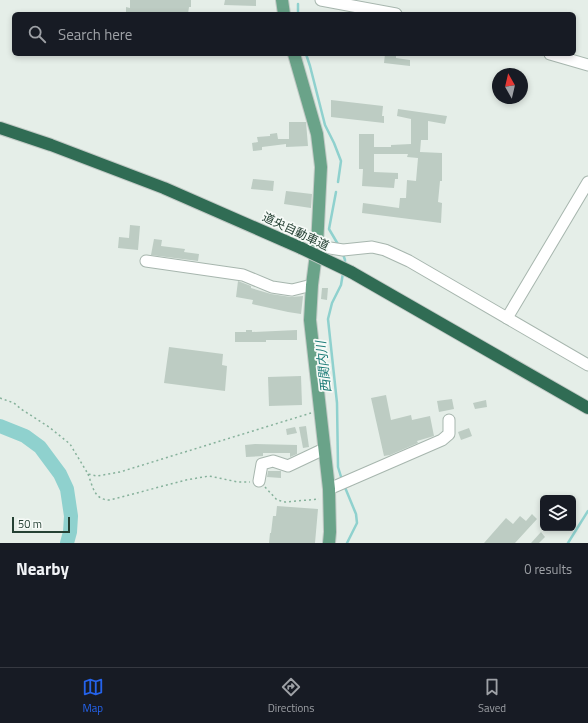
<!DOCTYPE html>
<html lang="en">
<head>
<meta charset="utf-8">
<style>
  body { margin:0; font-family:"Titillium Web","Noto Sans JP",sans-serif; background:#20242c; color:#f1f3f6 }
  .controls { position:absolute; right:12px; bottom:12px; display:grid; overflow:hidden; border-radius:6px; box-shadow:0 2px 6px #0003 }
  .controls button { width:36px; height:36px; display:grid; place-items:center; padding:0; border:0; border-bottom:1px solid #363941; background:#171b24; color:#f1f3f6; font:20px sans-serif }
  .compass { position:absolute; left:492px; top:68px; width:36px; height:36px; border-radius:50%; background:#171b24; box-shadow:0 2px 6px #0003; rotate:352deg }
  .scale { position:absolute; left:12px; bottom:10px; width:58px; box-sizing:border-box; padding-left:4px; border:2px solid #244033; border-top:0; font-size:11px; line-height:14px; white-space:nowrap; color:#244033; -webkit-text-stroke:3px #f6faf7; paint-order:stroke }
  .list { margin:0; padding:0; list-style:none }
  h2 { display:flex; justify-content:space-between; align-items:center; height:52px; margin:0; padding:0 16px; font-size:17px }
  h2 small { font-size:13px; font-weight:400; color:#9ea1a6 }
  .icon { flex:none; width:22px; height:22px; fill:none; stroke:currentColor; stroke-width:2; stroke-linecap:round; stroke-linejoin:round }
  .map { position:relative; flex:none; width:588px; height:543px; overflow:hidden }
  .search { position:absolute; background:#171b24; box-shadow:0 2px 6px #0003; left:12px; right:12px; top:12px; height:44px; display:flex; align-items:center; gap:10px; box-sizing:border-box; padding:0 14px; border-radius:6px; color:#9ea1a6; font-size:15px }
  .sheet { height:124px; background:#171b24 }
  nav { display:flex; justify-content:space-around; align-items:center; box-sizing:border-box; height:56px; border-top:1px solid #363941; background:#171b24; font-size:11px; color:#9ea1a6 }
  nav a { display:grid; justify-items:center; gap:2px }
  nav .on { color:#2563eb }
  .map>svg:first-child { display:block }
</style>
</head>
<body>
<div class="map">
<svg width="588" height="543" viewBox="0 0 588 543">
  <rect width="100%" height="100%" fill="#e5eee8"/>
  <g fill="none" stroke-linecap="round" stroke-linejoin="round">
    <!-- stream -->
    <g stroke="#8fd1ce" stroke-width="2.5">
      <polyline points="298,4 298,14"/>
      <polyline points="306,54 310,66 325,125 334,143 341,161 338,182"/>
      <polyline points="336,192 329,229 339,246"/>
      <polyline points="343,254 345,260 345,264"/>
      <polyline points="342,480 338,467 337,403 328,319 332,303 341,285 343,273"/>
      <polyline points="344,485 356,514 357,523 347,543"/>
      <polyline points="568,543 588,511"/>
    </g>
    <!-- river -->
    <polyline stroke="#8fd1ce" stroke-width="14" points="0,426 25,436 40,447 60,474 67,489 71,516 70,532 67,543"/>
  </g>
  <!-- building -->
  <g fill="#bdccc3">
    <polygon points="130,0 191,0 191,7 189,7 188,14 126,14 126,7 130,8"/>
    <polygon points="225,0 256,0 256,6 224,5"/>
    <polygon points="385,54 396,54 396,58 410,60 410,66 384,63"/>
    <polygon points="331,100 383,106 382,116 384,116 384,123 331,117"/>
    <polygon points="398,109 447,116 445,124 428,121 428,140 421,140 420,152 442,153 442,181 440,181 438,202 442,203 441,223 362,213 363,203 399,208 400,198 406,198 407,180 416,181 418,158 407,157 408,154 374,154 374,172 398,173 398,179 395,179 394,188 362,186 363,169 359,169 359,134 374,134 374,147 391,147 391,145 411,144 411,119 397,116"/>
    <polygon points="289,122 306,122 308,146 286,147 286,144 262,147 262,150 253,151 252,143 258,142 257,137 270,136 270,134 277,133 278,139 289,139"/>
    <polygon points="253,179 274,181 273,191 251,189"/>
    <polygon points="286,191 312,194 311,208 284,204"/>
    <polygon points="130,225 140,226 138,250 118,248 119,237 129,238"/>
    <polygon points="154,239 162,240 161,246 185,249 184,252 199,254 198,261 151,255"/>
    <polygon points="238,281 251,286 251,288 271,294 291,297 303,296 301,314 288,312 252,304 253,300 236,297"/>
    <polygon points="322,288 328,288 327,300 321,299"/>
    <polygon points="246,330 252,330 252,332 297,330 297,340 266,340 266,342 235,342 235,332 246,332"/>
    <polygon points="169,347 223,354 222,365 227,366 225,391 164,383"/>
    <polygon points="301,376 302,405 269,406 268,377"/>
    <polygon points="386,395 391,420 411,415 412,420 430,416 434,436 417,441 418,443 390,455 384,456 371,398"/>
    <polygon points="452,399 454,409 439,412 437,401"/>
    <polygon points="486,400 487,407 475,409 473,403"/>
    <polygon points="306,426 309,447 303,448 299,427"/>
    <polygon points="295,427 297,433 287,435 286,429"/>
    <polygon points="469,428 472,436 461,440 458,432"/>
    <polygon points="255,444 297,445 297,454 290,457 290,453 263,453 263,456 246,457 245,445"/>
    <polygon points="268,471 281,471 281,478 267,477"/>
    <polygon points="277,506 318,509 315,543 269,543 270,533 271,533 273,516 276,516"/>
    <polygon points="532,514 537,519 515,543 484,543 506,518 513,524 520,516 526,521"/>
    <polygon points="541,532 545,537 539,543 531,543"/>
  </g>
  <g fill="none" stroke-linecap="round" stroke-linejoin="round">
    <!-- minor casing -->
    <g stroke="#a7b6ae" stroke-width="13">
      <g id="minor">
        <polyline points="321,0 396,14"/>
        <polyline points="550,54 588,65"/>
        <polyline points="317,246 343,250 372,247 385,250 409,261 588,365"/>
        <polyline points="146,261 243,275 272,287 292,290 312,285"/>
        <polyline points="507,318 588,182"/>
        <polyline points="259,481 262,464 273,461 288,466 324,449"/>
        <polyline points="329,489 442,440 449,434 449,420"/>
      </g>
    </g>
    <!-- major casing -->
    <g stroke="#c2cac6" stroke-width="14">
      <g id="major">
        <polyline points="282,0 284,14"/>
        <polyline points="294,54 317,134 321,167 317,246 312,285 310,320 329,489 330,532 329,543"/>
      </g>
    </g>
    <!-- highway casing -->
    <g stroke="#c2cac6" stroke-width="14">
      <g id="highway">
        <polyline points="0,128 51,145 164,188 301,248"/>
        <polyline points="351,272 588,408"/>
      </g>
    </g>
    <!-- path -->
    <g stroke="#86b19b" stroke-width="1.5" stroke-dasharray="2 3" stroke-linecap="butt">
      <polyline points="0,398 14,403 21,409 49,427 70,444 88,474 97,476 120,472 311,413"/>
      <path d="M88,474C93,487 94,500 110,500L186,480L209,476L238,482H250"/>
      <polyline points="265,487 277,500 285,502 319,499"/>
    </g>
    <!-- minor -->
    <use href="#minor" stroke="#fff" stroke-width="11"/>
    <!-- major -->
    <use href="#major" stroke="#6aa389" stroke-width="12"/>
    <!-- highway -->
    <use href="#highway" stroke="#306c54" stroke-width="12"/>
    <!-- highway-bridge casing -->
    <g stroke="#c2cac6" stroke-width="14" stroke-linecap="butt">
      <polyline id="highway-bridge" points="301,248 351,272"/>
    </g>
    <!-- highway-bridge -->
    <use href="#highway-bridge" stroke="#306c54" stroke-width="12"/>
  </g>
  <g text-anchor="middle" dominant-baseline="central" stroke-width="3.5" stroke-linejoin="round" paint-order="stroke">
    <!-- street labels -->
    <g font-size="12" fill="#244033" stroke="#f6faf7">
      <text transform="translate(296 231) rotate(25)">道央自動車道</text>
    </g>
    <!-- water labels -->
    <g font-size="13" font-style="italic" fill="#1e7c78" stroke="#f6faf7">
      <text transform="translate(323 367) rotate(-96)">西関内川</text>
    </g>
  </g>
</svg>
<div class="controls">
<button><svg class="icon" aria-label="layers" viewBox="0 0 24 24"><path d="M12 4l9 5-9 5-9-5zM3 14l9 5 9-5"/></svg></button>
</div>
<svg class="compass" viewBox="-18 -18 36 36"><path d="M0-13l5 13h-10z" fill="#e53935"/><path d="M0 13l5-13h-10z" fill="#9ea1a6"/></svg>
<div class="scale">50 m</div>
<div class="search"><svg class="icon" aria-label="search" viewBox="0 0 24 24"><circle cx="10" cy="10" r="6"/><path d="M15 15l6 6"/></svg>Search here</div>
</div>
<section class="sheet">
<h2>Nearby<small>0 results</small></h2>
<ul class="list">
</ul>
</section>
<nav>
<a class="on"><svg class="icon" aria-label="map" viewBox="0 0 24 24"><path d="M3 6l6-2 6 2 6-2v14l-6 2-6-2-6 2zM9 4v14M15 6v14"/></svg>Map</a>
<a><svg class="icon" aria-label="directions" viewBox="0 0 24 24"><path d="M12 3l9 9-9 9-9-9zM9 14v-3h6M13 9l2 2-2 2"/></svg>Directions</a>
<a><svg class="icon" aria-label="saved" viewBox="0 0 24 24"><path d="M7 4h10v16l-5-4-5 4z"/></svg>Saved</a>
</nav>
</body>
</html>
